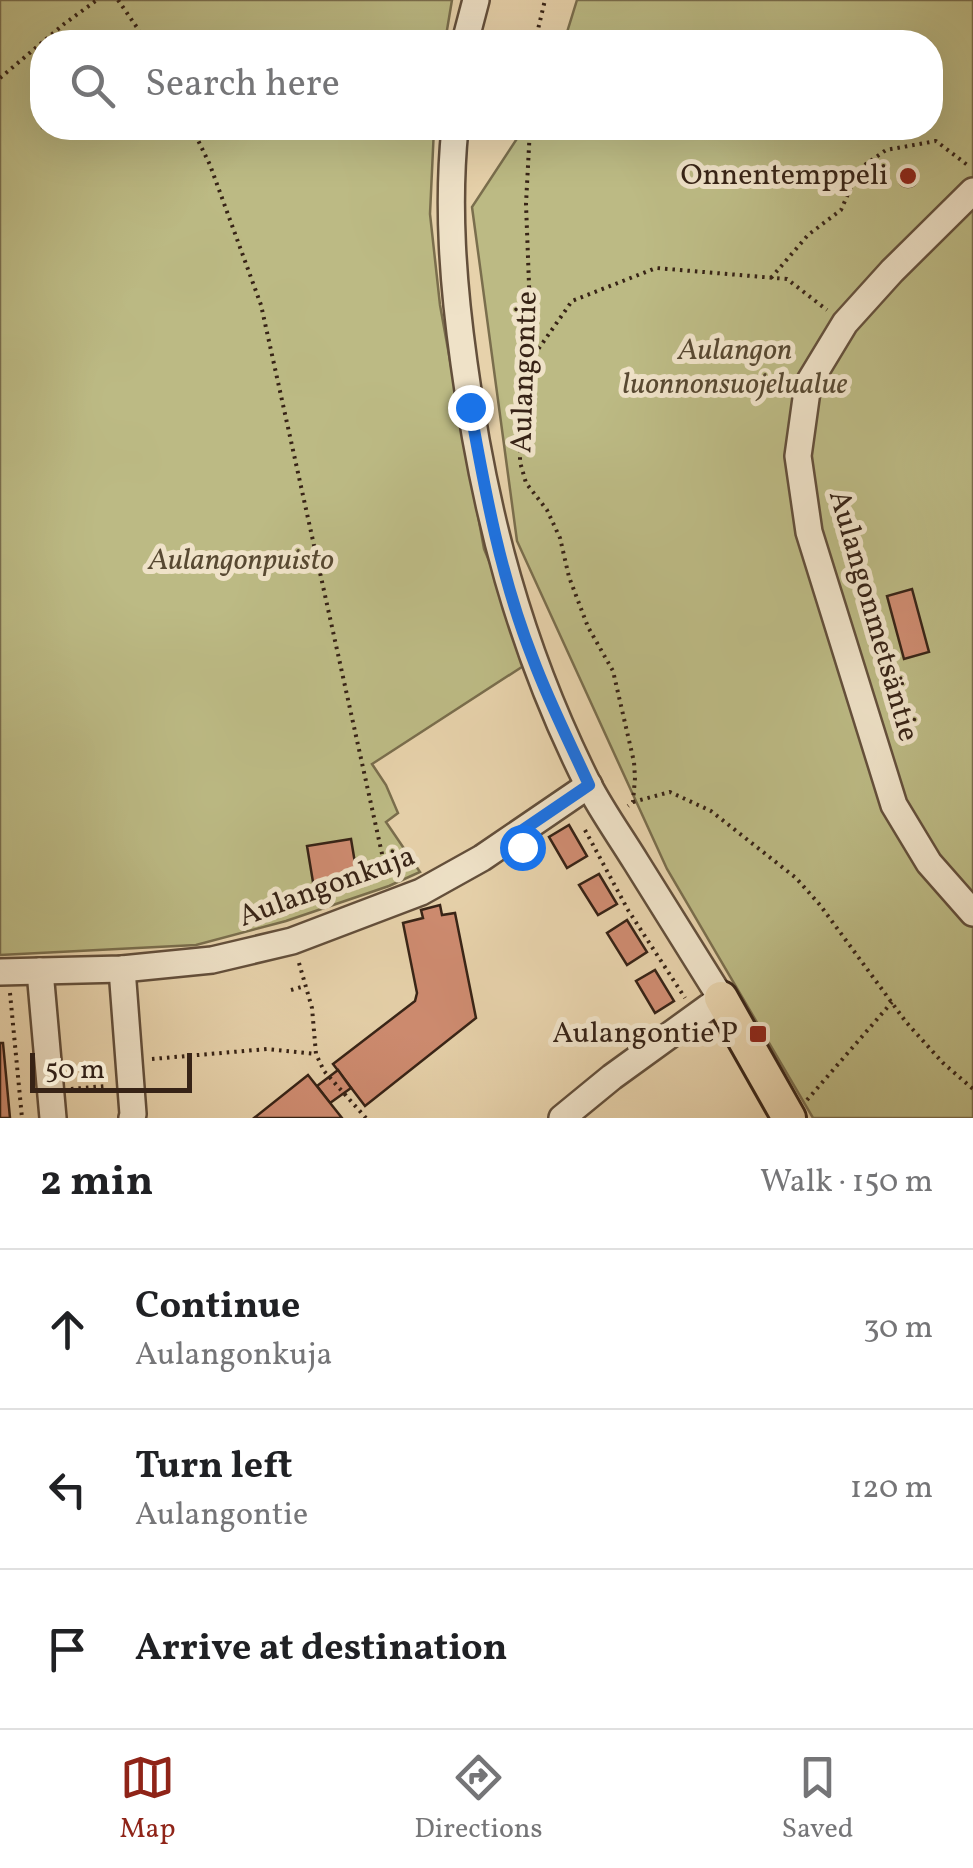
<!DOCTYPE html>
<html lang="en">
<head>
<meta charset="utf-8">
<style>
  body { margin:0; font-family:Vollkorn,serif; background:#f2f2f2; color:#202124 }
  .scale { position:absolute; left:30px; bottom:25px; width:162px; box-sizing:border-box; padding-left:10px; border:5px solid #372316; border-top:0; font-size:28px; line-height:35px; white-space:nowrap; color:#372316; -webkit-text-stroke:8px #efe2c8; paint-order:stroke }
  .stop { position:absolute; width:30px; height:30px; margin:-22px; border:8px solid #1a73e8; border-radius:50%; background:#fff }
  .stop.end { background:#1a73e8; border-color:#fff; box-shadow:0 2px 10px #0008 }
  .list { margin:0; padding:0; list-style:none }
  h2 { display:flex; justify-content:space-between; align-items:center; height:130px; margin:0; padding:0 40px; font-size:42px }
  h2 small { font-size:32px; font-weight:400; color:#757577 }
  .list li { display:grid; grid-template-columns:65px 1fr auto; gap:30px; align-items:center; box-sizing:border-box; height:160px; padding:0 40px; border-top:2px solid #e0e0e0 }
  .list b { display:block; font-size:38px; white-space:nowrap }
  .list p { margin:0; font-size:32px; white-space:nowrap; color:#757577 }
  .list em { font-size:32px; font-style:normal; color:#757577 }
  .icon { flex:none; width:55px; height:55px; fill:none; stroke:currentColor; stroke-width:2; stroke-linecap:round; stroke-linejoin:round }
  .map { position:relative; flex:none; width:973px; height:1118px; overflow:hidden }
  .search { position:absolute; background:#fff; box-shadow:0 10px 40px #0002; left:30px; right:30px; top:30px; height:110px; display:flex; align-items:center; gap:25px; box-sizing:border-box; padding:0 35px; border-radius:40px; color:#757577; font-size:38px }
  .sheet { height:610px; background:#fff }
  nav { display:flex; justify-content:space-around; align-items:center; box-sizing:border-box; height:140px; border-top:2px solid #e0e0e0; background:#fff; font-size:28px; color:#757577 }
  nav a { display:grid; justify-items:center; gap:5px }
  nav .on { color:#8f2418 }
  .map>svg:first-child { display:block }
</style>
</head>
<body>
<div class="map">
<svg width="973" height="1118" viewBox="0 0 973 1118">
  <rect width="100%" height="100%" fill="#e7d2ab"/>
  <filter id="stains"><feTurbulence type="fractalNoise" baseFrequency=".002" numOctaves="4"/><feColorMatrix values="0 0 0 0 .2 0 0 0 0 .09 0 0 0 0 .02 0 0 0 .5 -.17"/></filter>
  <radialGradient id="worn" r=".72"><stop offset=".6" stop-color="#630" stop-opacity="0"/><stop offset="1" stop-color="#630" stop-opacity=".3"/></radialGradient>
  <!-- green -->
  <g fill="#bcba84" stroke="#7a6e4d" stroke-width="2.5">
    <polygon points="0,0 452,0 445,42 42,42 42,128 434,128 430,214 440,305 484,549 531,661 372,764 386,785 398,813 386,822 420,872 389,886 286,921 196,945 0,955"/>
    <polygon points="577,0 973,0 973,1118 813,1118 667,869 517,541 472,207 524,128 930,128 930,42 564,42"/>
  </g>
  <!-- building -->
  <g fill="#cf8c71" stroke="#372316" stroke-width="2.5">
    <circle cx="908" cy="177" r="10"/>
    <polygon points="912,589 929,652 904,659 887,596"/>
    <polygon points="569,825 587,856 567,868 549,837"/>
    <polygon points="351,839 358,881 314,888 307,846"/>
    <polygon points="599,874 617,904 598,915 579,885"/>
    <polygon points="440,905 442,915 455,913 476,1018 365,1106 333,1064 415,1001 417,993 403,923 423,918 421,910"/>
    <polygon points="627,920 647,952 627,965 607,933"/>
    <polygon points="655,970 674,1001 655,1013 636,981"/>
    <polygon points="0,1043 3,1043 10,1118 0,1118"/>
    <polygon points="338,1070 351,1088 330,1103 317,1086"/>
    <polygon points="308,1075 342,1118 254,1118"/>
  </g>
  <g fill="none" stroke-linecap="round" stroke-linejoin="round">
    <!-- minor casing -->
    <g stroke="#634f3b" stroke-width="30">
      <g id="minor">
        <polyline points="465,42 476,0"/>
        <path d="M455,128C447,206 453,284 464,363C484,512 520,649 588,784C602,811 620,836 636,862C664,907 692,952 721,998L612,1077L562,1118"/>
        <polyline points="973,191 892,271 845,323 808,384 798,456 809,532 894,805 929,863 973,913"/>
        <polyline points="122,969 133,1114 132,1118"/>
        <polyline points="40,971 53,1118"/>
        <polyline points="0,972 122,969 212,960 292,941 421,892 482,858 589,785"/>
      </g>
    </g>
    <!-- major casing -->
    <g stroke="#372316" stroke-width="38">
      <polyline id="major" points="721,998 789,1118"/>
    </g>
    <!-- path -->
    <g stroke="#372316" stroke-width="4" stroke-dasharray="2.5 5" stroke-linecap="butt">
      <polyline points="118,0 147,42"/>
      <polyline points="535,42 545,0"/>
      <polyline points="0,78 64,24 97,0"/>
      <polyline points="192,128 210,165 261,305 388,881"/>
      <polyline points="530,128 526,204 530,311 526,389 520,432 520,462 526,483 547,510 560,538 569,577 588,627 613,671 634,762 635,778 633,802 628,806"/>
      <polyline points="771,278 808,235 841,210 859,169 886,150 936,141 970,167"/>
      <polyline points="530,361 572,301 656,268 787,279 827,310"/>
      <polyline points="633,802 670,792 711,811 796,878 820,905 906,1022 943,1063 973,1089"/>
      <polyline points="585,830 628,910 685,998"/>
      <polyline points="299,963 312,1008 316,1054 324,1071 366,1118"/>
      <polyline points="291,990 305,986"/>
      <polyline points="10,993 22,1118"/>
      <polyline points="152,1059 267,1049 316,1054"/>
      <polyline points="71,1089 106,1086"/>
      <polyline points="807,1100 892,1002"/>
    </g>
    <!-- minor -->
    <use href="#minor" stroke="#efe2c8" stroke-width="25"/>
    <!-- major -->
    <use href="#major" stroke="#e7d2ab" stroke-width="32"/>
  </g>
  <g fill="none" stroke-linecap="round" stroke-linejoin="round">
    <!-- route -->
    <path stroke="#1a73e8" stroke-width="12" d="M470,407C485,492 501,578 533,659C549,702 570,743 589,785L514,836L522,847"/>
  </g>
  <!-- markers -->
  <g fill="#8f2418" stroke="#efe2c8" stroke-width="4">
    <circle cx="908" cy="176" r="10"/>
    <rect x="748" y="1024" width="20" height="20" rx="5"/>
  </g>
  <g text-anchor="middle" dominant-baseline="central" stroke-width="10" stroke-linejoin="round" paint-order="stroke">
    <!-- poi labels -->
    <g font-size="30" fill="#372316" stroke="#efe2c8" text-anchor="end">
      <text x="888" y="176">Onnentemppeli</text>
      <text x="738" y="1034">Aulangontie P</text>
    </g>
    <!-- park labels -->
    <g font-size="30" font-style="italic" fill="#584932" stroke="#efe2c8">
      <text x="735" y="351">Aulangon<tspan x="735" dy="34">luonnonsuojelualue</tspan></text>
      <text x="241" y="561">Aulangonpuisto</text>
    </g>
    <!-- street labels -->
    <g font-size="30" fill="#372316" stroke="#efe2c8">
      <text transform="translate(525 372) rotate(-88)">Aulangontie</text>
      <text transform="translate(873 616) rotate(74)">Aulangonmetsäntie</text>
      <text transform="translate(327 887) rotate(-20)">Aulangonkuja</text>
    </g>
  </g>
  <rect width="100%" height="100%" filter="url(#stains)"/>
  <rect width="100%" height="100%" fill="url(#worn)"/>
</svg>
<div class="scale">50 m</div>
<div class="stop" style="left:522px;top:847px"></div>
<div class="stop end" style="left:470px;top:407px"></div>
<div class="search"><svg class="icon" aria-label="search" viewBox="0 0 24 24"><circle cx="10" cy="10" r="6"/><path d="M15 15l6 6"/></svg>Search here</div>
</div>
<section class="sheet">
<h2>2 min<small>Walk · 150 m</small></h2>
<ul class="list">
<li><svg class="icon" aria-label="ahead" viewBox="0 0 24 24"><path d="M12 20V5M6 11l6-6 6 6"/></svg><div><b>Continue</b><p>Aulangonkuja</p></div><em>30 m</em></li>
<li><svg class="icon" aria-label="left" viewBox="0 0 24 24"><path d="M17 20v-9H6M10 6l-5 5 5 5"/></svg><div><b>Turn left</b><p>Aulangontie</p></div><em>120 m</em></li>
<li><svg class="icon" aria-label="arrive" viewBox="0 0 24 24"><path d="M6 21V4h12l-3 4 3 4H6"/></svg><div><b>Arrive at destination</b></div></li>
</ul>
</section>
<nav>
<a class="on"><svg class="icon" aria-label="map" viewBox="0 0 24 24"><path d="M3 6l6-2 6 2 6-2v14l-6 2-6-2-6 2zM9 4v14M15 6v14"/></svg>Map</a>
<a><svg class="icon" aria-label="directions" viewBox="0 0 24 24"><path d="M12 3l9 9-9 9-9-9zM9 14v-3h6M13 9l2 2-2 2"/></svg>Directions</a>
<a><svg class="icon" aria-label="saved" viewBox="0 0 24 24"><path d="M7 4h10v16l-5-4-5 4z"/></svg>Saved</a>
</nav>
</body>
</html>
